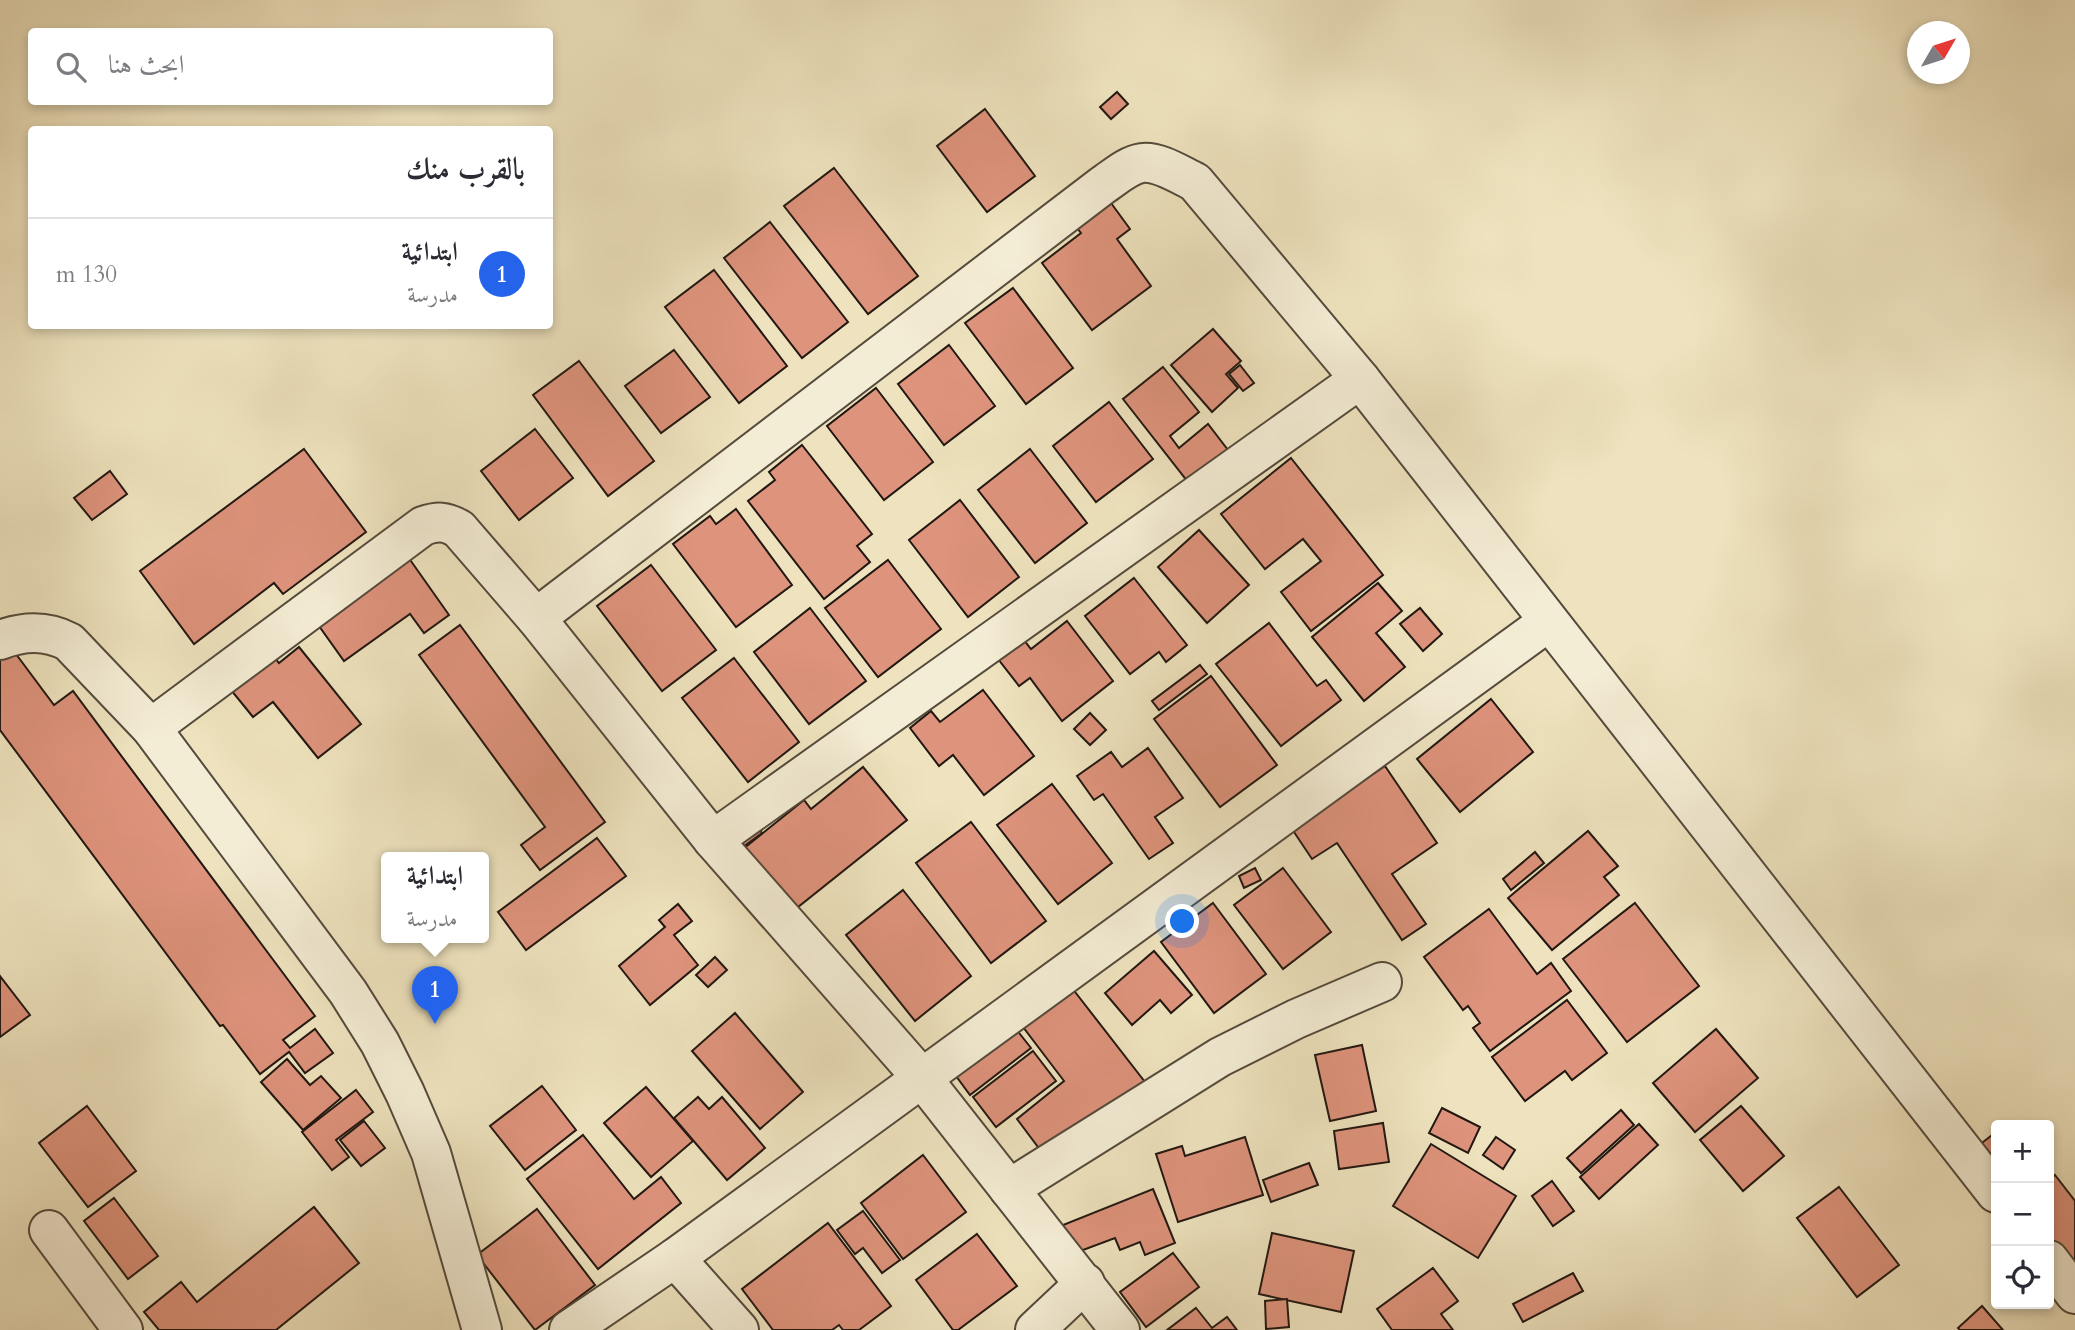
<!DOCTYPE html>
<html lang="ar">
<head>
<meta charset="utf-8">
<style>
  body { margin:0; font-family:Cardo,Amiri,serif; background:#f7f7f7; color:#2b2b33; direction:rtl }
  .controls { position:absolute; right:21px; bottom:21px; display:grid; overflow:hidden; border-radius:7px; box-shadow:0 4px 10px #0003 }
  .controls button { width:63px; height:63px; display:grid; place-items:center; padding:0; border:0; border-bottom:2px solid #e1e1e2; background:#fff; color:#2b2b33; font:35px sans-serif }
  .compass { position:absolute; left:1907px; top:21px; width:63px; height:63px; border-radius:50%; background:#fff; box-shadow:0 4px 10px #0003; rotate:51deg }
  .you { position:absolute; left:1183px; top:922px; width:24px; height:24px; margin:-18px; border:5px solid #fff; border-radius:50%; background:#1a73e8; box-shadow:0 0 0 10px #1a73e833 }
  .badge { display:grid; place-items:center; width:46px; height:46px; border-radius:50%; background:#2563eb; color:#fff; font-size:23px; font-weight:700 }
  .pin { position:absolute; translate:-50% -58px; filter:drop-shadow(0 2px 4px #0008) }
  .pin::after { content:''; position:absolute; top:37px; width:24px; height:21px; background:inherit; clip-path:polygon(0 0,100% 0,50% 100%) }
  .popup { position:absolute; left:381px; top:852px; width:108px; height:91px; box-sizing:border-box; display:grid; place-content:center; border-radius:7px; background:#fff; filter:drop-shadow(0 2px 5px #0005); font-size:23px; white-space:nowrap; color:#7c7c81 }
  .popup b { font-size:26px; color:#2b2b33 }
  .popup::after { content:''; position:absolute; left:50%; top:100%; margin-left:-14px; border:14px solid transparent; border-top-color:#fff }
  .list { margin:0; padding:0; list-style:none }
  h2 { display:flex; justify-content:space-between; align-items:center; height:91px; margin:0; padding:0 28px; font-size:30px }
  h2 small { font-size:23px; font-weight:400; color:#7c7c81 }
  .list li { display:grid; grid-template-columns:46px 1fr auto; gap:21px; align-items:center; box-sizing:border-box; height:112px; padding:0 28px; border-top:2px solid #e1e1e2 }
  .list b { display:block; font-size:26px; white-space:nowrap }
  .list p { margin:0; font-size:23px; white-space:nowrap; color:#7c7c81 }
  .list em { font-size:23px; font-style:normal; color:#7c7c81 }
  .icon { flex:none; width:38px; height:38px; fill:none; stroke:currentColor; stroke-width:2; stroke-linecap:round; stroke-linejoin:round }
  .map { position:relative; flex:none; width:2075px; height:1330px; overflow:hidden; direction:ltr }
  .search { position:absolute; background:#fff; box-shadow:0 4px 10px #0003; left:28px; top:28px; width:525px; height:77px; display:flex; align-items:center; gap:18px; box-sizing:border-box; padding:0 24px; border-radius:7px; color:#7c7c81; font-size:26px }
  .panel { position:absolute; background:#fff; box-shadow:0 4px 10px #0003; left:28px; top:126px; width:525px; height:203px; border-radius:7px; direction:rtl }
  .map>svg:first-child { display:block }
</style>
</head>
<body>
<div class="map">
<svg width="2075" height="1330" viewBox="0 0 2075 1330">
  <rect width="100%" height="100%" fill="#eee3be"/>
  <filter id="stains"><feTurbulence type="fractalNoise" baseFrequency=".00286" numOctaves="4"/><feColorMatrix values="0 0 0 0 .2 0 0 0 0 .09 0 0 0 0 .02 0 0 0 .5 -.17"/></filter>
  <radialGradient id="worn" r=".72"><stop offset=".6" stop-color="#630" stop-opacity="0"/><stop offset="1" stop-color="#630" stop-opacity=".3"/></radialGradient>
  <!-- building -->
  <g fill="#de937c" stroke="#211711" stroke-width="2">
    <polygon points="1117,92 1128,104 1111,119 1100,107"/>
    <polygon points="985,109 1035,176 987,212 937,146"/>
    <polygon points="834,168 918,276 868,314 784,206"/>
    <polygon points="1111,203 1130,229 1117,239 1151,286 1092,330 1042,263 1081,233 1077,228"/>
    <polygon points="770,222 848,322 802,358 724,258"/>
    <polygon points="714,270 787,366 739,403 665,307"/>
    <polygon points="1013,288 1073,368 1026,404 965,323"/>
    <polygon points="1213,329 1241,361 1226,374 1238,388 1212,412 1171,365"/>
    <polygon points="949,345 995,406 944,445 898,384"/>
    <polygon points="674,350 710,397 661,433 625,386"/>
    <polygon points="579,361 654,461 608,496 533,395"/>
    <polygon points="1240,365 1254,383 1243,391 1229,374"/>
    <polygon points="1163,367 1199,412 1170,436 1179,448 1208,424 1228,450 1188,482 1123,399"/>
    <polygon points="876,388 933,462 884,500 827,426"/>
    <polygon points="1109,402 1153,459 1096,502 1053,446"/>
    <polygon points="535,429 573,478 519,520 481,471"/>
    <polygon points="802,445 872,534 857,546 870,562 824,599 748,501 775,480 769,472"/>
    <polygon points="304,449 366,532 283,594 274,583 194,644 140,571"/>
    <polygon points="1030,449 1087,523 1035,563 978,490"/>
    <polygon points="1291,458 1383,575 1311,631 1281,592 1321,561 1303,539 1265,569 1221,514"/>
    <polygon points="110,471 127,494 92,520 74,498"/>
    <polygon points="960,500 1019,577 968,617 909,540"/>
    <polygon points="736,509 792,585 736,627 673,544 710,516 716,524"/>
    <polygon points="1199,530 1249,585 1207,623 1158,567"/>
    <polygon points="406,554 449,615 424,633 410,614 344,661 314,619"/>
    <polygon points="888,560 941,629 878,677 825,608"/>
    <polygon points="651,565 716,650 662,691 597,606"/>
    <polygon points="1134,578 1187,645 1166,662 1159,652 1130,674 1085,616"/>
    <polygon points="1378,583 1402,611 1376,633 1405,667 1364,701 1312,637"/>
    <polygon points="810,608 866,681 809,724 754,652"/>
    <polygon points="1420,608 1442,634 1423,651 1400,624"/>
    <polygon points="1067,621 1113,681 1062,721 1030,678 1019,686 991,650 1016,630 1031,649"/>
    <polygon points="1269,623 1317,686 1326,680 1341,700 1281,746 1216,664"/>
    <polygon points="460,625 605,822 540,870 521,845 545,827 419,655"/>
    <polygon points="7,642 54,705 73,691 315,1016 283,1040 290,1048 315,1029 333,1053 305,1073 289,1052 260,1074 223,1025 220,1026 0,730 0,647"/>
    <polygon points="264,644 279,663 299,647 361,724 318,758 273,702 253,717 222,679"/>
    <polygon points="734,658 799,742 748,782 682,698"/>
    <polygon points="1200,665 1207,674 1159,710 1152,701"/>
    <polygon points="1211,676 1277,765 1220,807 1154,719"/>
    <polygon points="983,690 1034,756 984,795 953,755 939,766 910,728 931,711 940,722"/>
    <polygon points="1491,699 1533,752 1460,812 1417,759"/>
    <polygon points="1090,713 1106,730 1090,745 1074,729"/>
    <polygon points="1148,748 1183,798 1155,817 1173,843 1149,859 1103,794 1094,800 1077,776 1111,752 1122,767"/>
    <polygon points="1385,766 1437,843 1392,874 1426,924 1402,940 1337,843 1312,859 1292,829"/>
    <polygon points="863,767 907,820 788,915 738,853 804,800 811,809"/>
    <polygon points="1052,784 1112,863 1058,904 997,825"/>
    <polygon points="751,818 762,833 743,847 732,832"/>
    <polygon points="971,822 1046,921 991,963 916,863"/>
    <polygon points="1588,831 1618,866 1604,877 1619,895 1552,950 1508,898"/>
    <polygon points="597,838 626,876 526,950 498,912"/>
    <polygon points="1535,852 1544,863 1511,890 1503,879"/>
    <polygon points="1255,868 1261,880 1244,888 1239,876"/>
    <polygon points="1283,868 1331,932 1283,969 1234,905"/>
    <polygon points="903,890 971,976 915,1021 846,935"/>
    <polygon points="1213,903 1266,974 1214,1013 1161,942"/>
    <polygon points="1635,903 1699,986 1627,1042 1563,959"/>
    <polygon points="678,904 692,921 674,935 698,965 650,1005 619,966 665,927 659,920"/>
    <polygon points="1489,909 1537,974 1551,963 1571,991 1490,1051 1473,1028 1480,1023 1468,1006 1463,1010 1424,957"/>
    <polygon points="1154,951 1192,995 1171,1013 1160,1000 1132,1025 1105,993"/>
    <polygon points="715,957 727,970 708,987 696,975"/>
    <polygon points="0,976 30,1015 0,1037"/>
    <polygon points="1072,988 1145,1082 1047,1159 1017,1119 1064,1081 1023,1027"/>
    <polygon points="1567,1000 1607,1053 1572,1080 1565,1071 1525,1101 1492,1057"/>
    <polygon points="735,1013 803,1092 760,1129 692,1051"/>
    <polygon points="1016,1029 1031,1048 970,1095 956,1076"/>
    <polygon points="1716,1029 1758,1078 1695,1132 1653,1083"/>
    <polygon points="1362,1045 1376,1111 1330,1121 1315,1055"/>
    <polygon points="1033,1051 1056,1081 996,1127 973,1097"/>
    <polygon points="287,1059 310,1085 321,1076 341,1098 303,1130 261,1082"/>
    <polygon points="542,1086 576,1130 525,1170 490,1126"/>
    <polygon points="646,1087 693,1141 651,1177 604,1123"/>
    <polygon points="356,1090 373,1112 336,1140 349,1157 332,1170 302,1132"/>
    <polygon points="698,1097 709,1109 722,1097 765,1148 727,1180 674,1118"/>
    <polygon points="87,1106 136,1171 88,1207 39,1143"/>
    <polygon points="1741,1106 1784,1156 1743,1191 1700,1140"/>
    <polygon points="1442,1108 1480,1127 1468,1153 1429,1133"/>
    <polygon points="1621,1110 1634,1125 1581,1173 1567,1158"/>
    <polygon points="364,1121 385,1148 361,1166 340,1140"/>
    <polygon points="1383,1123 1389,1162 1339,1169 1334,1131"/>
    <polygon points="1639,1124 1658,1145 1599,1199 1580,1177"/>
    <polygon points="1996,1132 1996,1199 1965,1156"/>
    <polygon points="583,1135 634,1199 661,1177 681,1203 598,1269 527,1179"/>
    <polygon points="1245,1137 1263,1195 1178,1222 1156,1154 1182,1146 1185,1156"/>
    <polygon points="1496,1137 1515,1150 1503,1169 1483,1155"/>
    <polygon points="1431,1144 1516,1196 1478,1258 1393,1206"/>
    <polygon points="923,1155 966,1212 903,1259 861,1203"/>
    <polygon points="1309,1163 1318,1185 1271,1202 1263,1180"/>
    <polygon points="2055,1175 2075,1201 2075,1287 2049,1272 2049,1180"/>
    <polygon points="1552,1181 1574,1211 1553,1226 1532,1196"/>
    <polygon points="1839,1187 1899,1265 1857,1297 1797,1218"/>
    <polygon points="1153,1189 1175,1243 1145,1255 1140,1242 1120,1250 1115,1238 1075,1253 1063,1225"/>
    <polygon points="114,1198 158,1256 128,1279 84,1221"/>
    <polygon points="314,1207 359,1263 276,1330 159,1330 144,1312 181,1282 197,1302"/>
    <polygon points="537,1209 595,1285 535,1330 477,1255"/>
    <polygon points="863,1211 900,1260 882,1273 863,1248 855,1254 837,1230"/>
    <polygon points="828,1223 891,1306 859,1330 843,1330 839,1325 832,1330 773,1330 742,1289"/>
    <polygon points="1272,1233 1354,1251 1341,1312 1259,1294"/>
    <polygon points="977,1234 1017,1286 958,1330 953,1330 916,1280"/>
    <polygon points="1173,1253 1199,1287 1146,1327 1120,1292"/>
    <polygon points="1433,1268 1458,1301 1441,1314 1453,1330 1392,1330 1377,1309"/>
    <polygon points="1573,1273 1583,1291 1523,1322 1513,1304"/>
    <polygon points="1287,1299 1289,1327 1266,1329 1265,1301"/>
    <polygon points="1982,1306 2003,1330 1960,1330 1958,1328"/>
    <polygon points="1196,1308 1212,1328 1227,1317 1237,1330 1167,1330"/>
  </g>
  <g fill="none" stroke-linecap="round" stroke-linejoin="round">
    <!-- minor casing -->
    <g stroke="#544a3c" stroke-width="42">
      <g id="minor">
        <path d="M536,618L1103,185C1115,177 1128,165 1142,163C1159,161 1180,175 1195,182L1360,379L1996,1193"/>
        <path d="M0,640C24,631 46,630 69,642L151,728L348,992L380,1043L405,1093L431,1153L482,1330"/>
        <path d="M151,728L423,526C438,521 445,521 459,529L536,618L713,840L922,1078L1120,1330"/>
        <polyline points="713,840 1360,379"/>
        <polyline points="1009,1189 1220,1057 1296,1019 1382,982"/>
        <polyline points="49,1230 123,1330"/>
        <polyline points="675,1258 739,1330"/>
        <polyline points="2049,1260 2075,1294"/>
        <polyline points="569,1330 675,1258 1548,622"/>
        <polyline points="1035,1330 1085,1283"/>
      </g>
    </g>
    <!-- minor -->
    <use href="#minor" stroke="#f4edd5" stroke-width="38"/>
  </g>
  <rect width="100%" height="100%" filter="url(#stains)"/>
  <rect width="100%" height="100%" fill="url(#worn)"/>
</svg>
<div class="controls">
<button>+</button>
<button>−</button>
<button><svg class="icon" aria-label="locate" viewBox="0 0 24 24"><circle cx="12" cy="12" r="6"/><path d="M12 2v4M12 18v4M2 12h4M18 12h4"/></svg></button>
</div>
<svg class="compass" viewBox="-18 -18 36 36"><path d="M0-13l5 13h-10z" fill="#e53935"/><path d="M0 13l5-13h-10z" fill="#7c7c81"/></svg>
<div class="you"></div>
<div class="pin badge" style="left:435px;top:1024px">1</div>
<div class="popup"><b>ابتدائية</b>مدرسة</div>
<div class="search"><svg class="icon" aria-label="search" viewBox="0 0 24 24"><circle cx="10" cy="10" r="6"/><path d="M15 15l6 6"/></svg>ابحث هنا</div>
<section class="panel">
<h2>بالقرب منك<small></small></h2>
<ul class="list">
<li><span class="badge">1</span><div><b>ابتدائية</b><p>مدرسة</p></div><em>130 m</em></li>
</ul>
</section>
</div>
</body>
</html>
